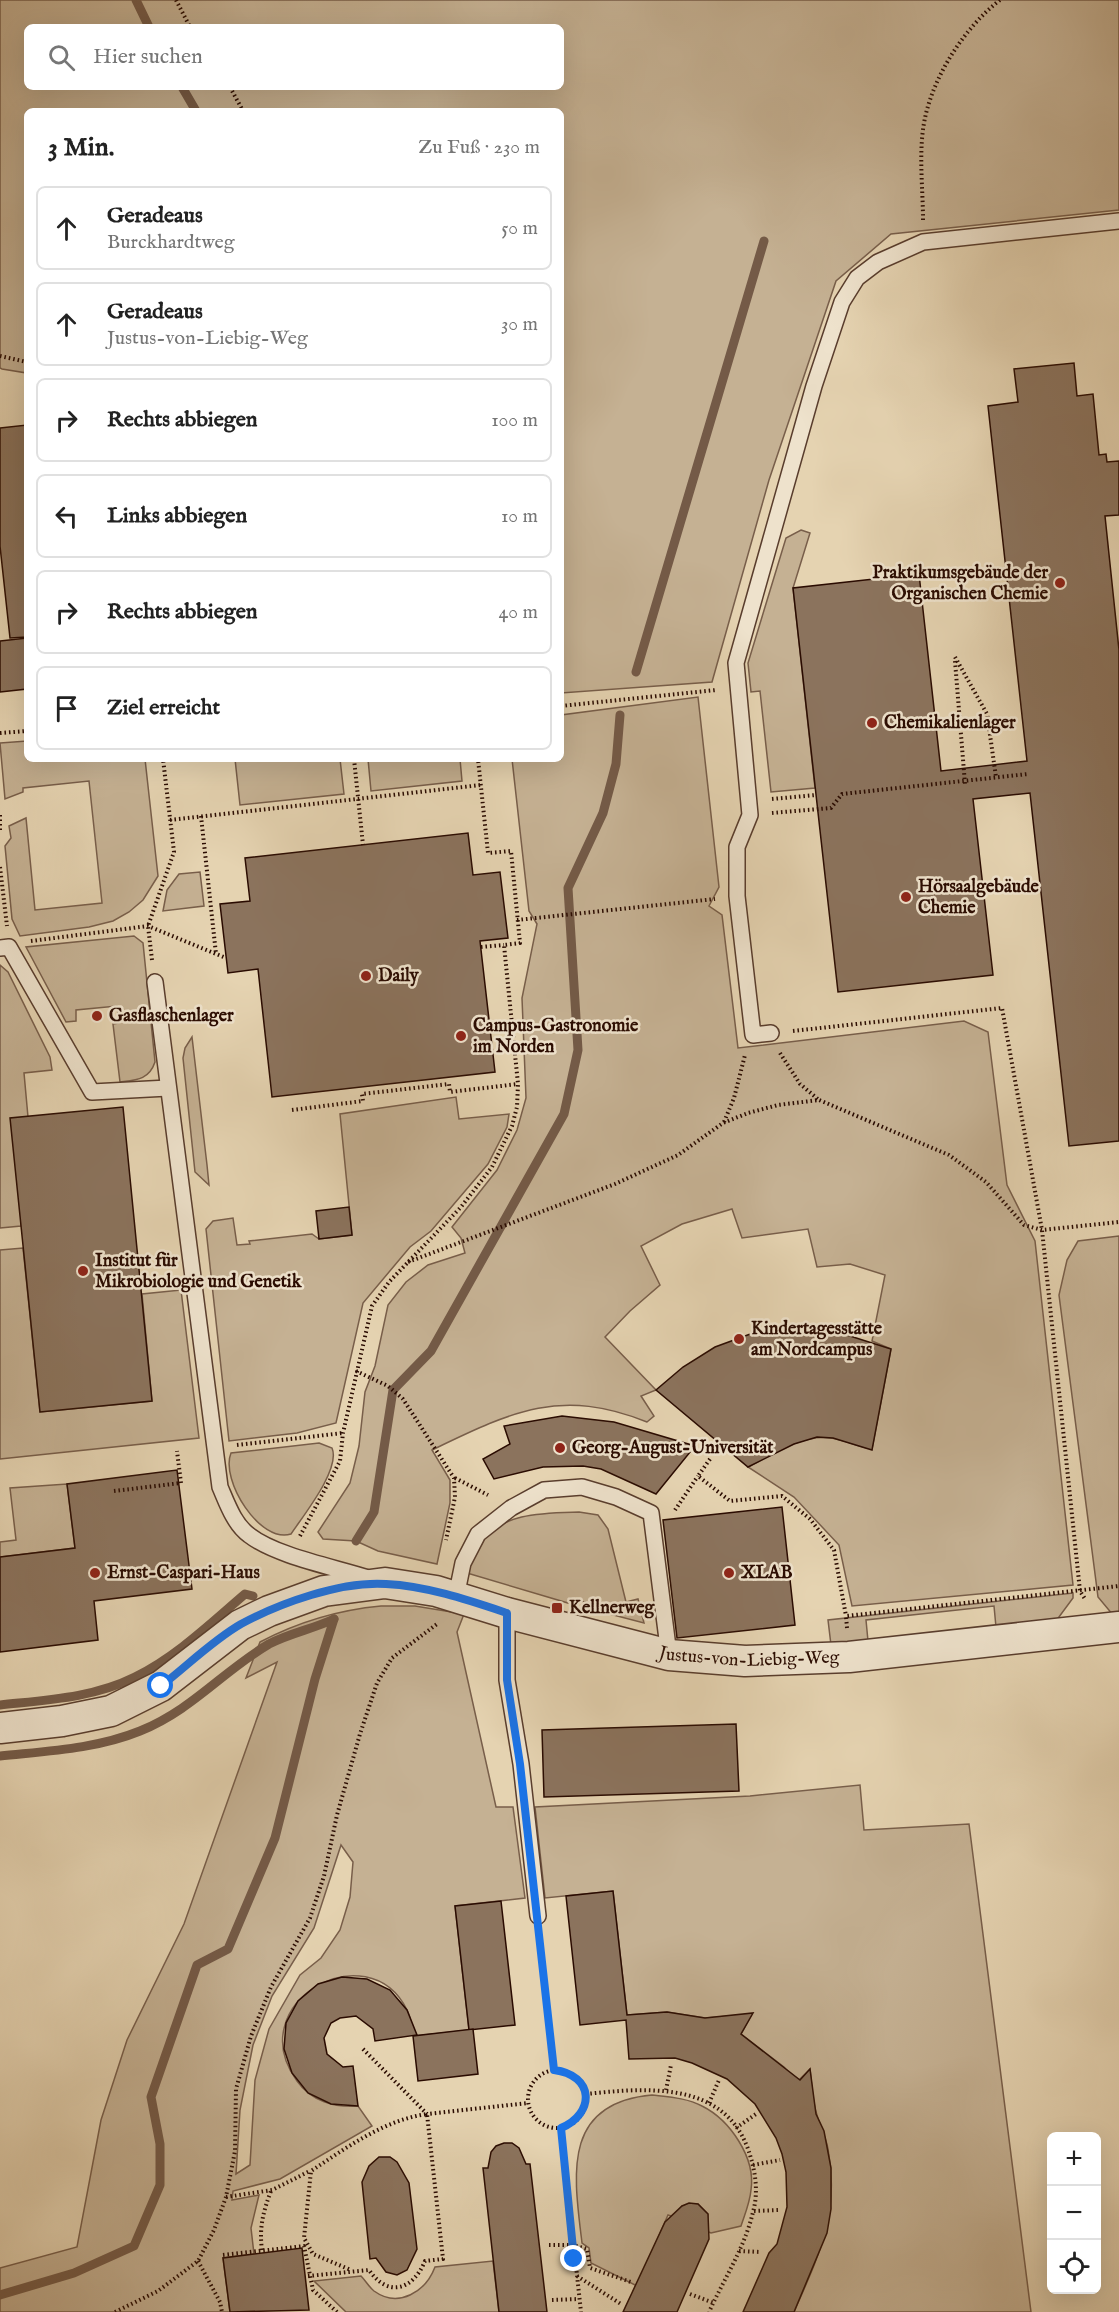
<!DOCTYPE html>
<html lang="de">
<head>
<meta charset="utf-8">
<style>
  body { margin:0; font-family:"IM FELL English",serif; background:#f6f6f6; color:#222 }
  .controls { position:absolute; right:18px; bottom:18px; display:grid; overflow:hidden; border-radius:9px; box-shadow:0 6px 24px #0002 }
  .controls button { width:54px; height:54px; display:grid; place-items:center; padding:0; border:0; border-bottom:2px solid #e0e0e0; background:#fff; color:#222; font:30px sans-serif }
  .stop { position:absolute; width:18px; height:18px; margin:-14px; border:4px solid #1a73e8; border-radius:50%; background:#fff }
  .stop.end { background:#1a73e8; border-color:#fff; box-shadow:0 2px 6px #0008 }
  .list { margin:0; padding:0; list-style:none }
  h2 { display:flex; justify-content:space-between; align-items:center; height:78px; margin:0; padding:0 24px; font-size:26px }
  h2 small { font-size:20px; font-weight:400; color:#767676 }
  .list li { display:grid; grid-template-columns:39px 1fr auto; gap:18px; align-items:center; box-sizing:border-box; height:84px; margin:0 12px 12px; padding:0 12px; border:2px solid #e0e0e0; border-radius:9px }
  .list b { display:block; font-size:22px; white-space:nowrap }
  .list p { margin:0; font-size:20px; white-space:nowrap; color:#767676 }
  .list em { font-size:20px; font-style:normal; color:#767676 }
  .icon { flex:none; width:33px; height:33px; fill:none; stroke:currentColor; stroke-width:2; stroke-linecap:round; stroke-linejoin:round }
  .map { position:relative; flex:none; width:1119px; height:2312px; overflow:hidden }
  .search { position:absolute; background:#fff; box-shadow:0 6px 24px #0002; left:24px; top:24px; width:540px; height:66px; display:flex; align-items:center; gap:15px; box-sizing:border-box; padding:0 21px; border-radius:9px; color:#767676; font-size:22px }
  .panel { position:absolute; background:#fff; box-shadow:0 6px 24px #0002; left:24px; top:108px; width:540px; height:654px; border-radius:9px }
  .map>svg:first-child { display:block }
</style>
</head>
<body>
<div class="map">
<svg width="1119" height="2312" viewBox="0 0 1119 2312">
  <rect width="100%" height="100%" fill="#e5d3b1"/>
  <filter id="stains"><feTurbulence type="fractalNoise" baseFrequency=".00333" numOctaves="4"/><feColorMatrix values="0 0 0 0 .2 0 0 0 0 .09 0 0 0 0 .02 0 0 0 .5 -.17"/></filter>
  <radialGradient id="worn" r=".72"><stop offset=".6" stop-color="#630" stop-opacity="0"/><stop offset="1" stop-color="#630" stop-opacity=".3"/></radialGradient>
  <!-- green -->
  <g fill="#c5b193" stroke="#785e4a" stroke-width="1.5" fill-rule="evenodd">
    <path d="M0,0H1119V210L891,234L836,281L769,480L712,682L561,693V111H27V373L2,369L0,368ZM27,27H561V87H27Z"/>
    <polygon points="801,530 810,533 793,588 815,788 771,792 760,691 751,692 748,663 786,538"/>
    <path d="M698,697L719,887L709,906L722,915L738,1048L964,1021L988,1032L1007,1185L1035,1241L1073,1585L852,1606L839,1545L794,1497L748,1467C773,1454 802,1434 831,1438C845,1440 859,1447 872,1449L891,1349L872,1341L885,1275L850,1264L817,1267L808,1229L742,1238L732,1209L682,1224L641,1246L660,1285L630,1311L605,1337L656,1390L641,1396L654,1416L647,1422C560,1387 511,1412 432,1450L450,1480V1503L437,1564L378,1551L356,1541L323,1539L318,1532L350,1483L359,1446L365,1392L375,1366L388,1305L406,1282L428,1265L465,1253L461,1238L452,1227L497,1170L517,1130L526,1098L522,998L537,924L529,911L512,759H561V715Z"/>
    <polygon points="27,741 27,759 145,759 158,876 143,900 129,912 113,921 89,927 20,936 12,919 5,846 11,838 9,826 26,818 35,910 102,903 89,781 23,788 23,792 5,799 0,743"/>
    <polygon points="235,759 340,759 344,794 240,805"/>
    <polygon points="368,759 460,759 462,781 371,791"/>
    <polygon points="200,872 204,906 163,911 167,890 179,874"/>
    <path d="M134,936L143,943L155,1062C149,1080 136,1080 120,1082L113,1024L119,1023L117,1006L76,1010V1021L66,1022L26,947Z"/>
    <polygon points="0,965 8,972 50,1057 52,1070 24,1073 28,1117 21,1226 0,1228"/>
    <polygon points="192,1037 207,1165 209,1185 195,1172 183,1058 185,1048"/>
    <polygon points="456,1097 459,1119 509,1114 507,1127 488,1164 431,1231 410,1247 363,1303 336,1423 297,1433 229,1441 206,1229 213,1221 233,1218 237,1245 250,1244 249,1241 312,1234 319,1239 352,1235 340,1114"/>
    <polygon points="1119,1236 1119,1614 1113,1615 1098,1597 1059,1295 1067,1260 1078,1241"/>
    <polygon points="23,1248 40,1412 152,1401 142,1294 181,1290 199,1438 0,1459 0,1250"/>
    <path d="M319,1443L332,1448C341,1469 303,1516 291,1534C260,1544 220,1480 231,1453Z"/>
    <polygon points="67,1484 75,1548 0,1557 0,1542 16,1540 10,1488"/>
    <path d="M579,1512L598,1515L608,1529L626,1602L638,1599L644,1623L594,1610L595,1605L570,1598L568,1603L467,1573C471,1564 473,1551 479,1543C503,1512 544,1513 579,1512Z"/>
    <polygon points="1073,1593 1073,1598 1056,1621 996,1627 994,1606 866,1620 868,1641 831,1645 828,1620"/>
    <path d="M381,1606H415L464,1614L457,1632L496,1807H513L525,1898L455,1906L469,2030L415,2036C412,2028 411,2018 407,2010C368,1931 240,2003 297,2081C311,2101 335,2108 358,2106L372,2126L280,2179L233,2191L232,2200L259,2195L251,2228L254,2254L223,2258L230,2312H0V2268L77,2247L101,2120L127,2040L184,1924L277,1662L246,1678L260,1642C298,1622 338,1610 381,1606ZM341,1845L353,1862L350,1897L340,1930L321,1958L300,1975L269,2029L255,2080L250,2165L236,2174L240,2110L253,2045L272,1996L314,1928Z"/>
    <path d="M860,1785L864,1830L969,1824L1031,2312H794C819,2255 840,2213 828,2149C826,2137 820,2127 817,2115C812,2101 812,2084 810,2069L797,2082L784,2067L741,2034L752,2014L705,2018L667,2012L627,2015L613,1891L545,1898L535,1807L750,1796Z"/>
    <path d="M652,2095C669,2097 687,2098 702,2106C730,2120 756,2158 751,2190C750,2202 745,2214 741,2226L711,2233L706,2231L708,2214L698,2204L682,2206L674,2217L668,2215L637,2286L591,2263L589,2248L582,2243C574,2176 561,2103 652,2095Z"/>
    <path d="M493,2261L499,2312H346L314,2281L361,2276C365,2280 369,2287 374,2291C399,2309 426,2291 435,2267Z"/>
  </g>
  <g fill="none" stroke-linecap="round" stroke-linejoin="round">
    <!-- stream -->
    <g stroke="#745a47" stroke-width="9">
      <polyline points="136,0 149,27"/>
      <polyline points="182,87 196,111"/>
      <polyline points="636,672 764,241"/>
      <polyline points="356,1541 374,1512 393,1390 431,1351 564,1114 578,1050 568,888 603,813 616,764 620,715"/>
      <path d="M0,1705C46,1700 93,1698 135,1677C176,1657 211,1623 245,1594L253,1596"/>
      <path d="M0,1756C47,1751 96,1749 140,1731C192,1710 223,1671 269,1644C290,1633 313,1629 334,1619"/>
      <polyline points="0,2295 74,2273 134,2246 160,2185 160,2144 151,2097 197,1965 228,1949 275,1838 315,1679 334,1619"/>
    </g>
  </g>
  <!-- building -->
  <g fill="#8b735d" stroke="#2a0b01" stroke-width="1.5">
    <polygon points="1074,363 1077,396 1093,394 1099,455 1106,454 1107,462 1119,461 1119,515 1105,516 1119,650 1119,1141 1069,1146 1030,793 973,799 993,975 838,992 793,588 919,574 941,771 1027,761 988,406 1018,402 1014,369"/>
    <polygon points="27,425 27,637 10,638 0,546 0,428"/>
    <polygon points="27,638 27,689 0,692 0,641"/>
    <polygon points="468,833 473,875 500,872 508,938 480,941 495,1072 272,1097 258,969 228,973 220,904 250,901 245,858"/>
    <polygon points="123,1107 152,1401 40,1412 10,1118"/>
    <polygon points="349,1207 352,1235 319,1239 316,1211"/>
    <polygon points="791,1328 828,1329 891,1349 872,1450 833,1438 817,1437 794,1444 748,1467 656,1390 683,1367 715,1347 753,1333"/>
    <polygon points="562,1416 614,1422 695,1446 656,1494 601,1469 583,1466 543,1467 494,1479 483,1459 510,1444 504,1426"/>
    <polygon points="177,1470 192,1589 94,1601 98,1640 0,1652 0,1557 75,1548 67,1484"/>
    <polygon points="782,1507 795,1625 677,1638 663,1520"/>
    <polygon points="736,1724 739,1791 544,1797 542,1730"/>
    <polygon points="613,1891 627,2015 667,2012 705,2018 753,2013 741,2034 800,2080 810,2069 816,2114 824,2131 831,2168 831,2209 827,2233 794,2312 743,2312 769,2253 777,2244 787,2207 786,2172 782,2154 776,2138 755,2104 727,2079 692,2063 675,2058 629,2059 626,2020 580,2025 566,1896"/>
    <polygon points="501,1901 515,2025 469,2030 455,1906"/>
    <polygon points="342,1977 367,1979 390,1990 407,2010 417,2035 375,2041 373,2029 356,2016 340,2018 331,2023 324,2038 327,2054 343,2067 353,2066 358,2106 331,2104 308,2093 292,2073 284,2049 286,2023 298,2001 318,1984"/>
    <polygon points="473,2029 478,2074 418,2081 413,2036"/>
    <polygon points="504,2143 512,2143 519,2148 526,2164 530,2164 547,2312 499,2312 483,2168 488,2168 491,2152 496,2146"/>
    <polygon points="379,2157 390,2157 397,2162 409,2183 417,2249 407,2270 397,2275 386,2272 376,2258 370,2259 362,2182 369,2166"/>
    <polygon points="689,2203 698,2204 708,2214 709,2239 677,2312 623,2312 665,2222 682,2206"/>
    <polygon points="302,2248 309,2310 230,2312 223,2258"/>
  </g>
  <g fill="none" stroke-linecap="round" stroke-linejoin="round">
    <!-- service casing -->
    <g stroke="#593d2d" stroke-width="18">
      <g id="service">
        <polyline points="0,948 9,947 92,1092 168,1088"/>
        <path d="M155,982L220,1487C227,1503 234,1524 249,1535C276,1556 334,1567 368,1578"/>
        <polyline points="771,1033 753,1035 737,896 737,847 750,815 736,663 814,386 842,302 857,278 878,262 923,242 1119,221"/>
        <polyline points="456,1597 463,1563 478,1534 511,1508 544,1490 582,1487 616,1497 651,1513 669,1655"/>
        <polyline points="507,1613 507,1680 521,1764 538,1916"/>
      </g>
    </g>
    <!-- minor casing -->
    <g stroke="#593d2d" stroke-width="33">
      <g id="minor">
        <path id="s1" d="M0,1728L62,1721L111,1711L161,1686L240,1625L269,1611L324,1591L385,1583L436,1591L507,1613L669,1655L745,1661L849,1657L1119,1627"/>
      </g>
    </g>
    <!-- path -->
    <g stroke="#2a0b01" stroke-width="4" stroke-dasharray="1.5 3" stroke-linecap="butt">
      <polyline points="176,0 190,27"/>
      <polyline points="230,87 243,111"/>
      <path d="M923,220C923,187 918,150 925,118C934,75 965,27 1000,0"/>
      <polyline points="0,356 27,362"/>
      <polyline points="955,657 987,714 996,777"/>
      <polyline points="955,661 965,784"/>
      <polyline points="561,706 716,690"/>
      <polyline points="0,733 27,731"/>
      <polyline points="354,759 363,845"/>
      <polyline points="772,799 816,795"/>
      <polyline points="772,813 831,808 842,794 1028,774"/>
      <polyline points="0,815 0,833"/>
      <polyline points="201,816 216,954"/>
      <polyline points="170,820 481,785"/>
      <polyline points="0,867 7,926"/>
      <polyline points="517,920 715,899"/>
      <polyline points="31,941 148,926 226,958"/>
      <polyline points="481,947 504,945"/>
      <polyline points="152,960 148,926 174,852 163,759"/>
      <polyline points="793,1031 1002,1008 1042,1230 1080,1591 1085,1599"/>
      <polyline points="780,1053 800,1084 819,1100"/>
      <polyline points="292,1110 363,1101 362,1094 449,1084 450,1092 518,1084"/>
      <polyline points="724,1122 734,1098 745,1055"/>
      <polyline points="408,1262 615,1184 678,1155 723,1123 748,1113 778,1105 819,1100 949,1155 986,1182 1024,1225 1042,1230 1119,1222"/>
      <polyline points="356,1371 388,1386 403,1399 454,1478 455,1497 446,1540"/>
      <polyline points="237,1445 343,1433"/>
      <polyline points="710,1459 698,1476 730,1501 782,1496 810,1519 834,1550 846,1616"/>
      <polyline points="455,1478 488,1495"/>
      <polyline points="114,1491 181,1483 177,1451"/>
      <polyline points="675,1510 698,1476"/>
      <polyline points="300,1536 340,1461 343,1433 372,1306 389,1282 461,1207 492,1167 512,1126 517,1107 518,1084 504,945 520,943 511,851 488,853 478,759"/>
      <polyline points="847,1628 846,1616 1119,1586"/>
      <polyline points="540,1936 554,2070"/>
      <polyline points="363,2049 427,2114 528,2103"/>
      <circle cx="557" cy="2099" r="29"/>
      <polyline points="666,2090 671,2065"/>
      <path d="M586,2094C645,2088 723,2080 748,2149C755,2169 759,2191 753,2212C745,2247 724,2279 709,2312"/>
      <polyline points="709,2103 719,2080"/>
      <polyline points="561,2128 581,2312"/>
      <polyline points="736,2128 756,2114"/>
      <polyline points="753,2165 780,2160"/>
      <polyline points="226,2197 272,2190 310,2171"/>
      <polyline points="754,2211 779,2210"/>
      <polyline points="549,2245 573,2245 587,2249 590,2268 631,2282"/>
      <path d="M262,2250C259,2228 263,2212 271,2191"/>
      <polyline points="739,2251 761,2252"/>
      <polyline points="223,2255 304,2246 313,2290 337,2312"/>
      <polyline points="198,2261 220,2302 222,2312"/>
      <path d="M308,2276L369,2270C388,2298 413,2290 425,2261L443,2259L427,2114C384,2120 346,2148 311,2171L304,2238L313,2254L351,2270"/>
      <polyline points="577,2276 621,2304"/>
      <polyline points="690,2294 714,2303"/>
      <polyline points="552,2300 579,2299"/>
      <polyline points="115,2312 158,2291 198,2261 214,2230 226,2197 235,2151 236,2089 251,2036 271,1987 310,1918 324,1876 337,1815 360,1734 377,1683 392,1658 437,1624"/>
    </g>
    <!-- service -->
    <use href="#service" stroke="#eee2cc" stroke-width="15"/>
    <!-- minor -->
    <use href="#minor" stroke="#eee2cc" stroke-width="30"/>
  </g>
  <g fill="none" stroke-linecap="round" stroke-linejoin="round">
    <!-- route -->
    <path stroke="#1a73e8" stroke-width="8" d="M161,1686C187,1666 213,1640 241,1624C280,1603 341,1581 386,1584C427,1586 468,1600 507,1613V1680L520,1764L554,2070C594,2075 596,2113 561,2128L574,2259"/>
  </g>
  <!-- markers -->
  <g fill="#8f2418" stroke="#eee2cc" stroke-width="2">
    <circle cx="1060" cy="583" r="6"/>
    <circle cx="872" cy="723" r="6"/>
    <circle cx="906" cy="897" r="6"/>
    <circle cx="366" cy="976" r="6"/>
    <circle cx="97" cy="1016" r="6"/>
    <circle cx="461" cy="1036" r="6"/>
    <circle cx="83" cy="1271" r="6"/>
    <circle cx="739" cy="1339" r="6"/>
    <circle cx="560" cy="1448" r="6"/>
    <circle cx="95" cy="1573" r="6"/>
    <circle cx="729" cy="1573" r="6"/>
    <rect x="551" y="1602" width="12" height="12" rx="3"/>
  </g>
  <g text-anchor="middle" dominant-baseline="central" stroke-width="5" stroke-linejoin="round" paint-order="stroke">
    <!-- poi labels -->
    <g font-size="18" font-weight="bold" fill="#2a0b01" stroke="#eee2cc" text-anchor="start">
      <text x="1048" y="573" text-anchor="end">Praktikumsgebäude der<tspan x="1048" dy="21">Organischen Chemie</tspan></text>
      <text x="884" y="723">Chemikalienlager</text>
      <text x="918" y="887">Hörsaalgebäude<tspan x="918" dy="21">Chemie</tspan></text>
      <text x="378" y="976">Daily</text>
      <text x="109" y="1016">Gasflaschenlager</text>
      <text x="473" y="1026">Campus-Gastronomie<tspan x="473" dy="21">im Norden</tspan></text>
      <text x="95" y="1261">Institut für<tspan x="95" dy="21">Mikrobiologie und Genetik</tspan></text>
      <text x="751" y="1329">Kindertagesstätte<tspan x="751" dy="21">am Nordcampus</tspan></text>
      <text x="572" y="1448">Georg-August-Universität</text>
      <text x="107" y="1573">Ernst-Caspari-Haus</text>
      <text x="741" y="1573">XLAB</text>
      <text x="569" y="1608">Kellnerweg</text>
    </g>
    <!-- street labels -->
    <g font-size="18" fill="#2a0b01" stroke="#eee2cc">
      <text stroke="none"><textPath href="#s1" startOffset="794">Justus-von-Liebig-Weg</textPath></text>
    </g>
  </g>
  <rect width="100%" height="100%" filter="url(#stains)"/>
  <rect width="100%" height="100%" fill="url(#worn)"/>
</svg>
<div class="controls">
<button>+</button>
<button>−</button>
<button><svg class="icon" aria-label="locate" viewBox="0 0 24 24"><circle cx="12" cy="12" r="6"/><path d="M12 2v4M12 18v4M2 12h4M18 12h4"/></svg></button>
</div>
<div class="stop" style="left:161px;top:1686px"></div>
<div class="stop end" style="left:574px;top:2259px"></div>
<div class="search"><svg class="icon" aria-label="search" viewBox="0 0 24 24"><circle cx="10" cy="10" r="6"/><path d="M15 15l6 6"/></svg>Hier suchen</div>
<section class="panel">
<h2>3 Min.<small>Zu Fuß · 230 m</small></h2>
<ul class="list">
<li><svg class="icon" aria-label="ahead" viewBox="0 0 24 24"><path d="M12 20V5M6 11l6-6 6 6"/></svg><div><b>Geradeaus</b><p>Burckhardtweg</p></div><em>50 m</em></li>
<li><svg class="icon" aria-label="ahead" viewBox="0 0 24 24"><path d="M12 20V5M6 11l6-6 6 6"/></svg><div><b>Geradeaus</b><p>Justus-von-Liebig-Weg</p></div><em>30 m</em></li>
<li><svg class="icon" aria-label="right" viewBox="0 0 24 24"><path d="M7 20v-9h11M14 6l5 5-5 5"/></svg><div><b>Rechts abbiegen</b></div><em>100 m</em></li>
<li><svg class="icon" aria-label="left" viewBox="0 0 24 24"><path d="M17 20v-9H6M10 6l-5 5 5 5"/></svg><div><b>Links abbiegen</b></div><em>10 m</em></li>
<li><svg class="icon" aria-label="right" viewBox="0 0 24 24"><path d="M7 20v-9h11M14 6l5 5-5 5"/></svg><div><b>Rechts abbiegen</b></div><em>40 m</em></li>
<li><svg class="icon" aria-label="arrive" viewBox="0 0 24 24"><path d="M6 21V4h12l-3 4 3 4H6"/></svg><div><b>Ziel erreicht</b></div></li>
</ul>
</section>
</div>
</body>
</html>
